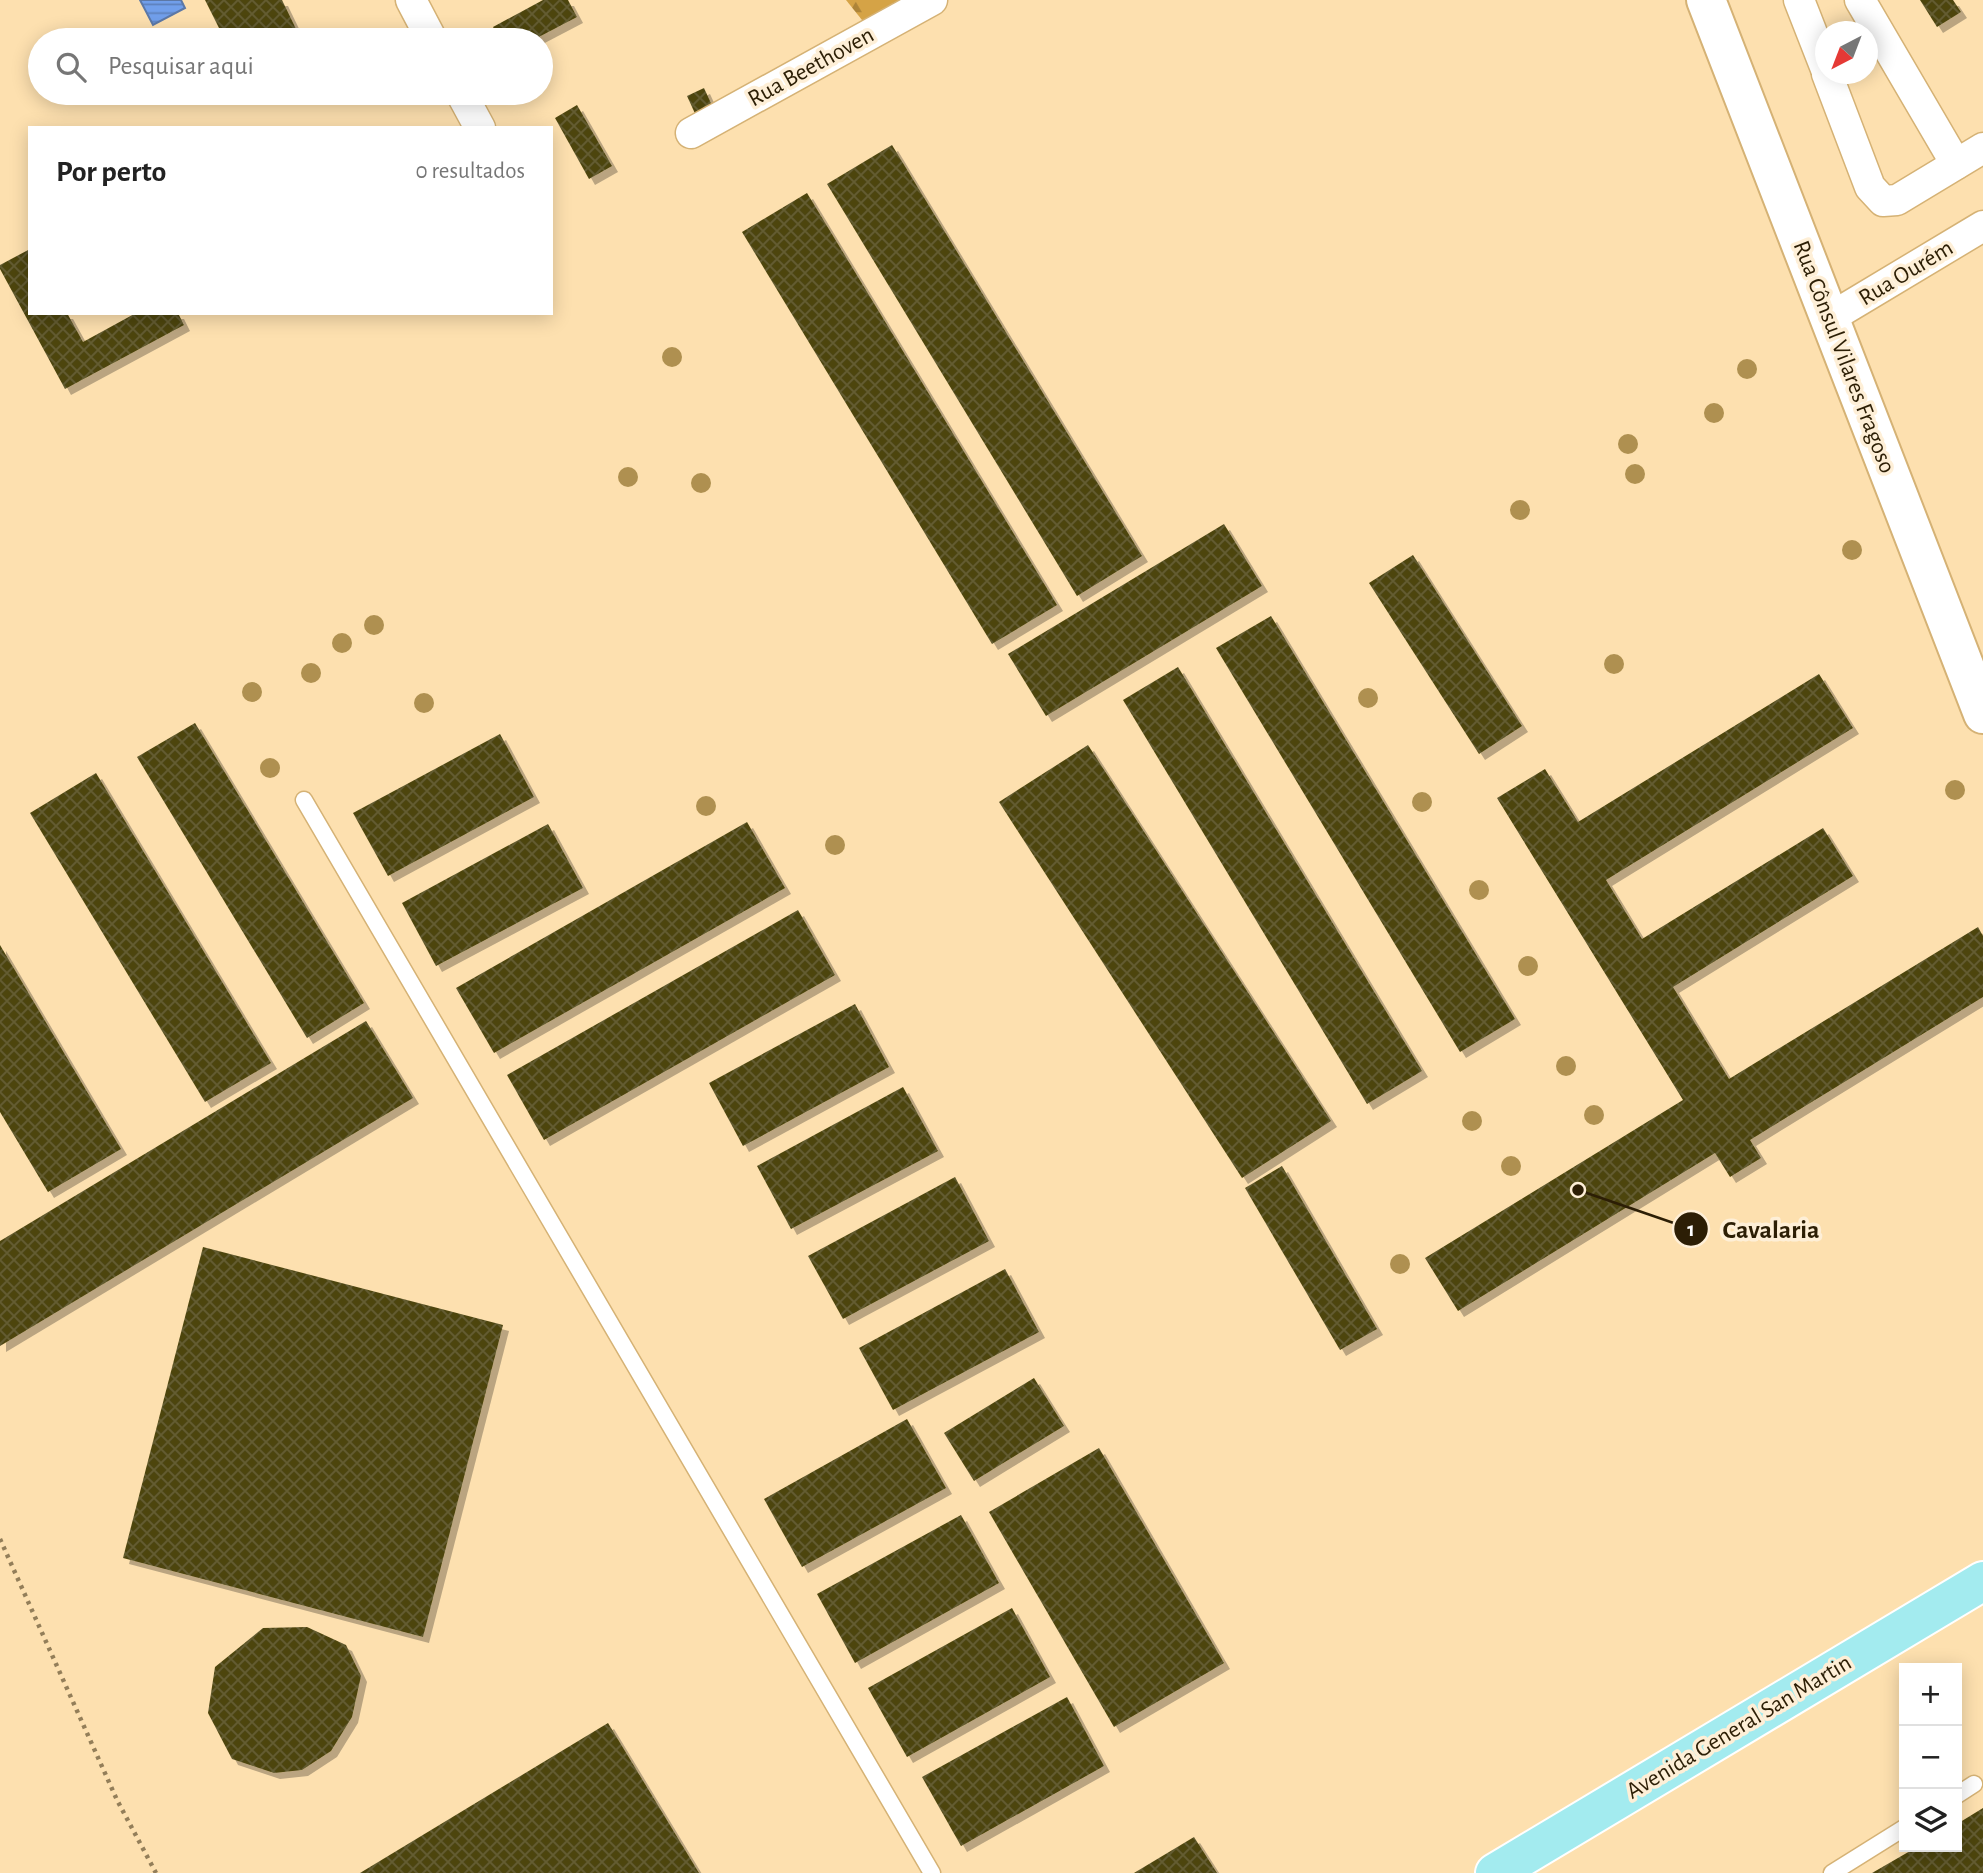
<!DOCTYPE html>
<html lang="pt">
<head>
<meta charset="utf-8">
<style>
  body { margin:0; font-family:"Alegreya Sans",sans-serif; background:#f6f6f6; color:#222 }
  .controls { position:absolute; right:21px; bottom:21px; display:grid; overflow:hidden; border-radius:0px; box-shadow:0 4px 18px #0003 }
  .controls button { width:63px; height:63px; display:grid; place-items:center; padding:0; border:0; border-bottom:2px solid #e0e0e0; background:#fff; color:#222; font:35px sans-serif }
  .compass { position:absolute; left:1815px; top:21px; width:63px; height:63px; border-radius:50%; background:#fff; box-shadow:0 4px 18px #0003; rotate:222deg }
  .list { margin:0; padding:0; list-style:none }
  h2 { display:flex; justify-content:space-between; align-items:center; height:91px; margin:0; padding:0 28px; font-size:30px }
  h2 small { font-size:23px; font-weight:400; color:#767676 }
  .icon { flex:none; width:38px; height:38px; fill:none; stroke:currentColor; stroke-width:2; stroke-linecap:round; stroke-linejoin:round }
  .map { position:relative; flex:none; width:1983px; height:1873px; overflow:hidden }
  .search { position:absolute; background:#fff; box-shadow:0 4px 18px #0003; left:28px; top:28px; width:525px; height:77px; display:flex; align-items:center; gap:18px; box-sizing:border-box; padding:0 24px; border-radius:38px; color:#767676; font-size:26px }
  .panel { position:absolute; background:#fff; box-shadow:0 4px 18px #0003; left:28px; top:126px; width:525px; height:189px; border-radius:0px }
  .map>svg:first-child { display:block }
</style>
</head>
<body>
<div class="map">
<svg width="1983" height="1873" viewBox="0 0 1983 1873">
  <defs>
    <pattern id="forest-firs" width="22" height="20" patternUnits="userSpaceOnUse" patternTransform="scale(1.75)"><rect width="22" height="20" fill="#d5a346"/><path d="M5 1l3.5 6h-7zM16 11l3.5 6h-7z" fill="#ad8438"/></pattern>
    <pattern id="water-rules" width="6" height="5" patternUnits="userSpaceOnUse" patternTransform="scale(1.75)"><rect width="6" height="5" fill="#719feb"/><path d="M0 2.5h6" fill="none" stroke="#5d81bc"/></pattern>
    <pattern id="building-cross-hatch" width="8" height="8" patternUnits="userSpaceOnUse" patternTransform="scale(1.75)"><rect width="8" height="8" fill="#4d4511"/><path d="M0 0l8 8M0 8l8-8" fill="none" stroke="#645d32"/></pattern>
    <filter id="shadow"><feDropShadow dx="6" dy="6" stdDeviation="0" flood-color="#0004"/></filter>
  </defs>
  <rect width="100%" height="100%" fill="#fde0af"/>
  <!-- forest -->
  <polygon fill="url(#forest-firs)" points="846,0 915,0 866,25"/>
  <!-- water -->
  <polygon fill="url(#water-rules)" stroke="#5c78a6" stroke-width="2" points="140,0 181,0 185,8 153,25"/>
  <!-- building -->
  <g fill="url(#building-cross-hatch)" filter="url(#shadow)">
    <polygon points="205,0 282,0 297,31 279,40 225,40"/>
    <polygon points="543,0 568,0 577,17 533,40 500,40 493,27"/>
    <polygon points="1920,0 1953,0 1961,12 1937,27"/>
    <polygon points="704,88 715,112 698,120 687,96"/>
    <polygon points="577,105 612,166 589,179 555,118"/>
    <polygon points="892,145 1142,556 1077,596 827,184"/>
    <polygon points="807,193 1057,605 992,644 742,232"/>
    <polygon points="30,249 30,313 67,313 83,342 136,313 178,313 184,325 65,389 0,269 0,265"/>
    <polygon points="1224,524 1262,586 1046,716 1008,654"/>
    <polygon points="1413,555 1522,726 1479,754 1369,583"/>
    <polygon points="1271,616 1515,1019 1460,1052 1216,648"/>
    <polygon points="1178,667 1422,1071 1367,1104 1123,700"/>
    <polygon points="1819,674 1853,728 1606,880 1642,939 1823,828 1853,876 1673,987 1729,1079 1978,927 1983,936 1983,997 1750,1140 1761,1158 1730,1177 1715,1153 1458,1311 1425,1258 1683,1100 1497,798 1545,769 1578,822"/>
    <polygon points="195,723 364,1003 307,1038 137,757"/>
    <polygon points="500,734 534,797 388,876 353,813"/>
    <polygon points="1088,745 1331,1121 1242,1178 999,802"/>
    <polygon points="96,773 271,1063 205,1102 30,813"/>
    <polygon points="747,822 785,888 494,1053 456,988"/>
    <polygon points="548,824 583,888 436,966 402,903"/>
    <polygon points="798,910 835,975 544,1140 507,1075"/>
    <polygon points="0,945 121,1149 48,1192 0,1112"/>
    <polygon points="855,1004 889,1067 743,1146 709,1083"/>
    <polygon points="366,1021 413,1098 0,1346 0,1241"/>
    <polygon points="903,1087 938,1151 791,1229 757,1166"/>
    <polygon points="1282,1166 1377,1329 1340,1350 1245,1188"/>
    <polygon points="955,1177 989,1241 843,1319 808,1256"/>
    <polygon points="203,1247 503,1325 423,1637 123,1558"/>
    <polygon points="1005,1269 1039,1332 893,1410 859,1348"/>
    <polygon points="1034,1378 1064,1426 974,1481 944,1433"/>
    <polygon points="907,1419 946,1488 802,1567 764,1499"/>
    <polygon points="1099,1448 1224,1663 1114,1727 989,1512"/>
    <polygon points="961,1515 999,1583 855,1663 817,1594"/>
    <polygon points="1012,1608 1050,1677 907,1757 868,1688"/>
    <polygon points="307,1627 346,1645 361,1676 352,1717 331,1751 302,1770 274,1773 232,1759 208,1713 215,1667 263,1628"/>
    <polygon points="1067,1697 1104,1766 961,1846 922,1777"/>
    <polygon points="608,1723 699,1873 360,1873"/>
    <polygon points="1983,1808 1983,1873 1872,1873 1917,1847 1957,1847 1957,1824"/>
    <polygon points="1194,1837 1217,1873 1134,1873"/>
  </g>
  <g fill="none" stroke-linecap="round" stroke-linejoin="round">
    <!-- service casing -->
    <g stroke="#d5b275" stroke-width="19">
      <g id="service">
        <polyline points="304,800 932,1873"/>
        <polyline points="1957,1795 1974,1784"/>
        <polyline points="1832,1873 1904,1828"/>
      </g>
    </g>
    <!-- minor casing -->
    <g stroke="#d5b275" stroke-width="33">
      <g id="minor">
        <polyline points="411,0 432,40"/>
        <polyline points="1799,0 1826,69"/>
        <polyline points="1860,0 1956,164"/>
        <polyline points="1827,74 1870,187 1883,201 1897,200 1983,148"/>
        <polyline points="461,93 480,128"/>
        <polyline points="691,133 932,0"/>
        <polyline points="1828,319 1983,226"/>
      </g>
    </g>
    <!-- tertiary casing -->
    <g stroke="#d5b275" stroke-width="42">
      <polyline id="tertiary" points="1706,0 1983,714"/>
    </g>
    <!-- primary casing -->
    <g stroke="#fff" stroke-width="42">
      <polyline id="primary" points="1495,1873 1983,1581"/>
    </g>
    <!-- path -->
    <polyline stroke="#937e59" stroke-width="4.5" stroke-dasharray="3.5 5" stroke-linecap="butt" points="0,1539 117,1800 156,1873"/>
    <!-- service -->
    <use href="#service" stroke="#fff" stroke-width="16"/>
    <!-- minor -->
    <use href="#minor" stroke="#fff" stroke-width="30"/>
    <!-- tertiary -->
    <use href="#tertiary" stroke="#fff" stroke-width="38"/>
    <!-- primary -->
    <use href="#primary" stroke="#a3ebef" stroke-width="38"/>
  </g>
  <!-- trees -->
  <g fill="#af9050">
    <circle cx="672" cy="357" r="10"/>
    <circle cx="1747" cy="369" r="10"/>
    <circle cx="1714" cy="413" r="10"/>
    <circle cx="1628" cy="444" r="10"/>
    <circle cx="1635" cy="474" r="10"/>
    <circle cx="628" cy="477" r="10"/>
    <circle cx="701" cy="483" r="10"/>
    <circle cx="1520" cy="510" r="10"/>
    <circle cx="1852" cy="550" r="10"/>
    <circle cx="374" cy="625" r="10"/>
    <circle cx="342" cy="643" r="10"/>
    <circle cx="1614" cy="664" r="10"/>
    <circle cx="311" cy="673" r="10"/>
    <circle cx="252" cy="692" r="10"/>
    <circle cx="1368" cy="698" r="10"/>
    <circle cx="424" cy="703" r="10"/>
    <circle cx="270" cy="768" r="10"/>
    <circle cx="1955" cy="790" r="10"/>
    <circle cx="1422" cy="802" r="10"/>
    <circle cx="706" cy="806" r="10"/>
    <circle cx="835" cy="845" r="10"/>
    <circle cx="1479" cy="890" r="10"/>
    <circle cx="1528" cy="966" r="10"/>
    <circle cx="1566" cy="1066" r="10"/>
    <circle cx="1594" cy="1115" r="10"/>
    <circle cx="1472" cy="1121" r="10"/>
    <circle cx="1511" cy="1166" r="10"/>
    <circle cx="1400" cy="1264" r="10"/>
  </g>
  <g text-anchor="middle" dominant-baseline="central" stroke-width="7" stroke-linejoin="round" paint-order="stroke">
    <!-- street labels -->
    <g font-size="24" fill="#2c1e05" stroke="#feefd7">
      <text transform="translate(811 67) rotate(-29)">Rua Beethoven</text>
      <text transform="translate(1906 273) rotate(-31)">Rua Ourém</text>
      <text transform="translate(1844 357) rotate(69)">Rua Cônsul Vilares Fragoso</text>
      <text transform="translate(1739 1727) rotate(-31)">Avenida General San Martin</text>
    </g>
  </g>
  <!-- callouts -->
  <path fill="none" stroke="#2c1e05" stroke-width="2.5" d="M1578 1190L1691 1229"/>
  <g fill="#2c1e05" stroke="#feefd7" stroke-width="2.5">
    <circle cx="1578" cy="1190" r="7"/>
    <circle cx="1691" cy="1229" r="18"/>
  </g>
  <g font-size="21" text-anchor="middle" font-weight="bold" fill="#fff">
    <text x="1691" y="1236">1</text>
  </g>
  <g font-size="26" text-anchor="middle" font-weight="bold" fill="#2c1e05" stroke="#feefd7" stroke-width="7" stroke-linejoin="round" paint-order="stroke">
    <text x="1771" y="1238">Cavalaria</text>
  </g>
</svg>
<div class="controls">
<button>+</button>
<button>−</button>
<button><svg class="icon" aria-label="layers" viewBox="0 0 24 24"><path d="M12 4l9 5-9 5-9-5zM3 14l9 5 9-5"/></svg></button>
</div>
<svg class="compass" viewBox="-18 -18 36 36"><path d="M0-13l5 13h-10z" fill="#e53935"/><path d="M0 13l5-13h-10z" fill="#767676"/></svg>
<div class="search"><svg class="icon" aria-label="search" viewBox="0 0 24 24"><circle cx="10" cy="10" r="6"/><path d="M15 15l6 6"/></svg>Pesquisar aqui</div>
<section class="panel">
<h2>Por perto<small>0 resultados</small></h2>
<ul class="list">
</ul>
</section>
</div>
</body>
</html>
